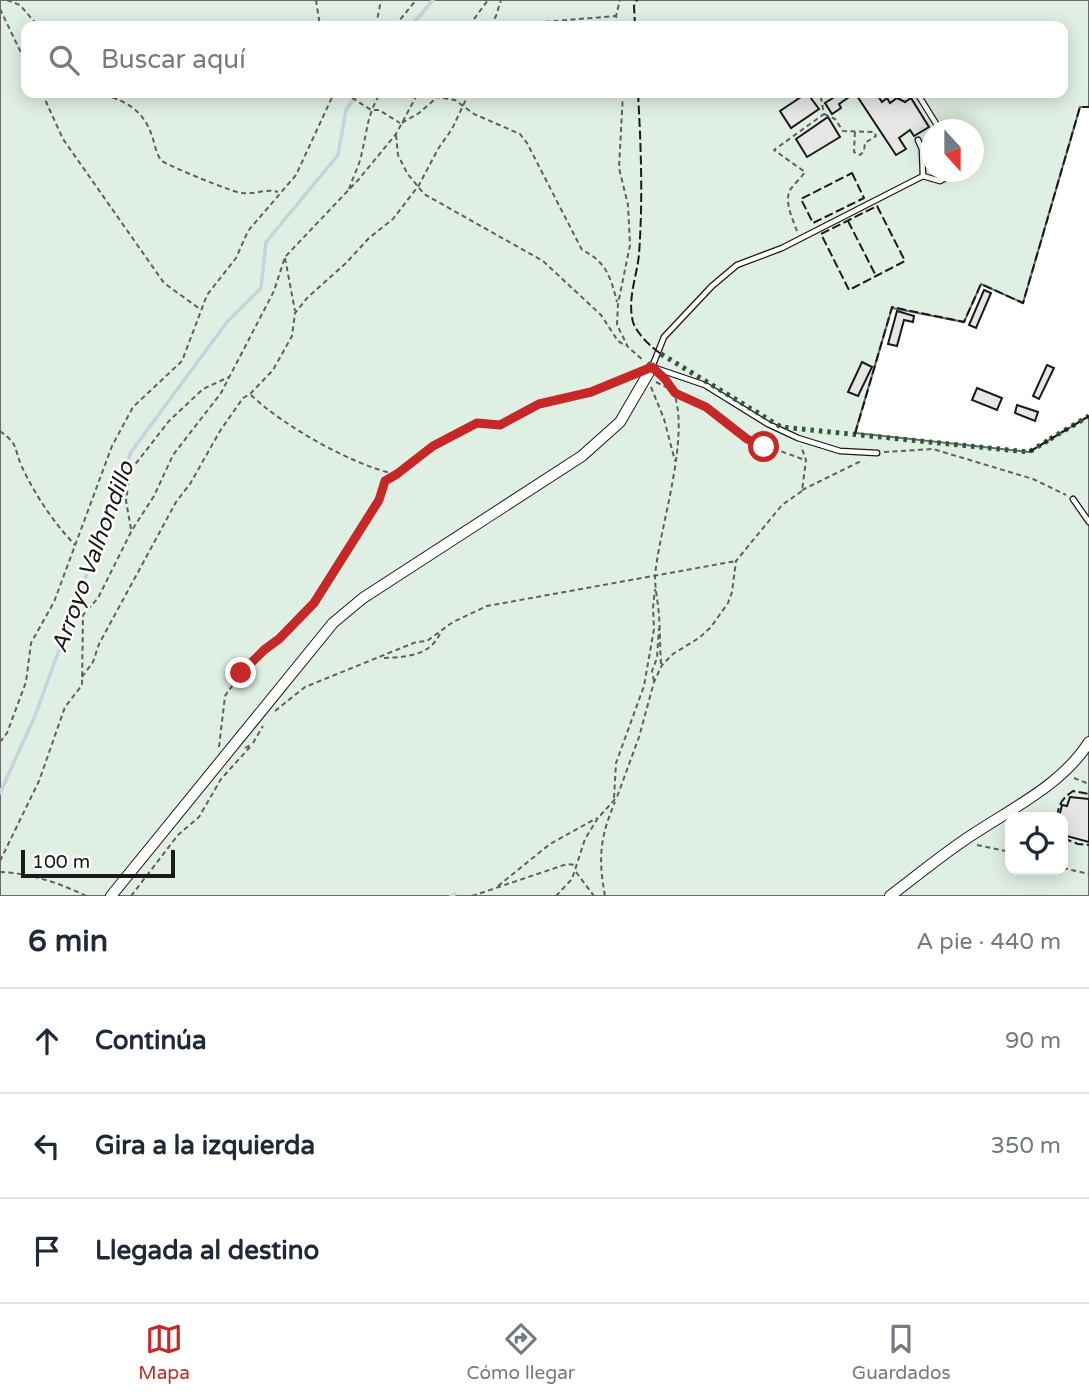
<!DOCTYPE html>
<html lang="es">
<head>
<meta charset="utf-8">
<style>
  body { margin:0; font-family:"Varela Round",sans-serif; background:#f6f6f7; color:#1f2937 }
  .controls { position:absolute; right:21px; bottom:21px; display:grid; overflow:hidden; border-radius:14px; box-shadow:0 4px 18px #0003 }
  .controls button { width:63px; height:63px; display:grid; place-items:center; padding:0; border:0; border-bottom:2px solid #e0e1e3; background:#fff; color:#1f2937; font:35px sans-serif }
  .compass { position:absolute; left:921px; top:119px; width:63px; height:63px; border-radius:50%; background:#fff; box-shadow:0 4px 18px #0003; rotate:159deg }
  .scale { position:absolute; left:21px; bottom:18px; width:154px; box-sizing:border-box; padding-left:7px; border:4px solid #1a1a1a; border-top:0; font-size:19px; line-height:24px; white-space:nowrap; color:#1a1a1a; -webkit-text-stroke:5px #fff; paint-order:stroke }
  .stop { position:absolute; width:21px; height:21px; margin:-16px; border:5px solid #c62828; border-radius:50%; background:#fff }
  .stop.end { background:#c62828; border-color:#fff; box-shadow:0 2px 7px #0008 }
  .list { margin:0; padding:0; list-style:none }
  h2 { display:flex; justify-content:space-between; align-items:center; height:91px; margin:0; padding:0 28px; font-size:30px }
  h2 small { font-size:23px; font-weight:400; color:#747a83 }
  .list li { display:grid; grid-template-columns:46px 1fr auto; gap:21px; align-items:center; box-sizing:border-box; height:105px; padding:0 28px; border-top:2px solid #e0e1e3 }
  .list b { display:block; font-size:26px; white-space:nowrap }
  .list em { font-size:23px; font-style:normal; color:#747a83 }
  .icon { flex:none; width:38px; height:38px; fill:none; stroke:currentColor; stroke-width:2; stroke-linecap:round; stroke-linejoin:round }
  .map { position:relative; flex:none; width:1089px; height:896px; overflow:hidden }
  .search { position:absolute; background:#fff; box-shadow:0 4px 18px #0003; left:21px; right:21px; top:21px; height:77px; display:flex; align-items:center; gap:18px; box-sizing:border-box; padding:0 24px; border-radius:14px; color:#747a83; font-size:26px }
  .sheet { height:406px; background:#fff }
  nav { display:flex; justify-content:space-around; align-items:center; box-sizing:border-box; height:98px; border-top:2px solid #e0e1e3; background:#fff; font-size:19px; color:#747a83 }
  nav a { display:grid; justify-items:center; gap:4px }
  nav .on { color:#c62828 }
  .map>svg:first-child { display:block }
</style>
</head>
<body>
<div class="map">
<svg width="1089" height="896" viewBox="0 0 1089 896">
  <rect width="100%" height="100%" fill="#fff"/>
  <!-- green -->
  <path fill="#e0efe3" stroke="#6a6a6a" stroke-width="2" fill-rule="evenodd" d="M0,0H1089V107H1080L1023,303L981,284L964,322L892,308L855,433L1029,452L1089,416V896H0ZM26,26H1063V93H26ZM932,130H974V172H932ZM1010,817H1063V870H1010Z"/>
  <g fill="none" stroke-linecap="round" stroke-linejoin="round">
    <!-- stream -->
    <g stroke="#c6d2dc" stroke-width="3.5">
      <polyline points="411,26 433,0"/>
      <polyline points="0,793 35,716 131,452 227,322 261,288 266,242 338,155 346,110 358,93"/>
      <polyline points="451,896 455,894"/>
    </g>
  </g>
  <!-- building -->
  <g fill="#e6e6e6" stroke="#1a1a1a" stroke-width="2">
    <polygon points="807,93 819,109 791,128 780,111"/>
    <polygon points="834,93 876,93 882,102 887,98 890,103 897,98 905,102 911,98 929,127 914,136 910,130 899,138 906,149 896,155 855,93 839,104 841,108 832,114 825,103 836,96"/>
    <polygon points="828,117 840,137 807,157 796,139"/>
    <polygon points="984,290 991,293 976,328 969,325"/>
    <polygon points="897,311 914,316 913,322 904,320 897,346 888,344"/>
    <polygon points="862,362 872,367 858,396 848,392"/>
    <polygon points="1047,365 1054,368 1039,399 1033,396"/>
    <polygon points="977,388 1002,398 997,410 972,400"/>
    <polygon points="1017,405 1038,412 1035,421 1015,413"/>
    <polygon points="1070,797 1089,799 1089,842 1063,835 1064,821 1063,817 1059,817 1062,805 1067,806"/>
  </g>
  <g fill="none" stroke-linecap="round" stroke-linejoin="round">
    <!-- service casing -->
    <g stroke="#1a1a1a" stroke-width="7">
      <g id="service">
        <polyline points="917,93 940,130"/>
        <polyline points="918,140 922,149 923,176"/>
        <polyline points="877,453 840,451 798,438 768,424 705,385 652,367 664,337 712,286 737,265 782,248 923,176 940,181 957,172"/>
        <polyline points="1073,499 1089,522"/>
      </g>
    </g>
    <!-- minor casing -->
    <g stroke="#1a1a1a" stroke-width="12">
      <g id="minor">
        <polyline points="111,896 333,623 363,598 582,456 620,422 652,367"/>
        <path d="M890,896C914,878 938,858 963,841C1006,811 1061,787 1089,742"/>
      </g>
    </g>
    <!-- path -->
    <g stroke="#5f5f5f" stroke-width="2" stroke-dasharray="5 3.5" stroke-linecap="butt">
      <polyline points="7,0 20,5 38,26"/>
      <polyline points="316,0 320,26"/>
      <polyline points="0,9 26,63"/>
      <polyline points="376,26 381,0"/>
      <polyline points="395,26 416,0"/>
      <polyline points="469,26 488,0"/>
      <polyline points="490,26 496,16 501,0"/>
      <polyline points="520,26 530,23 616,16"/>
      <polyline points="619,26 616,16 620,0"/>
      <polyline points="42,93 63,139 164,283 200,309"/>
      <path d="M96,93C122,99 143,108 152,136C155,144 156,155 162,161C169,166 234,193 242,193C255,195 266,188 278,192"/>
      <polyline points="345,93 371,110 379,110 400,123"/>
      <polyline points="623,93 619,168 628,205 630,245 618,304 617,325 628,347 643,360"/>
      <path d="M418,94L455,100L474,114L520,134L527,143L582,250C606,261 611,278 617,302"/>
      <polyline points="824,114 835,119 843,131 874,132 876,136 865,143 864,151 860,155 854,152 855,131"/>
      <polyline points="402,123 419,113 442,93"/>
      <polyline points="396,135 398,155 407,173 424,194 543,261 601,315 618,341 626,346"/>
      <path d="M349,189C353,177 360,164 362,152C368,126 367,117 380,93"/>
      <path d="M797,231C793,220 784,202 790,190C794,184 801,178 805,172L774,150L824,114L820,93"/>
      <polyline points="285,258 295,311"/>
      <polyline points="656,382 706,407 747,439 805,460"/>
      <polyline points="651,387 664,419 675,461"/>
      <path d="M251,395C282,425 352,465 395,474"/>
      <path d="M0,431C20,446 13,447 22,467C35,495 54,523 75,545"/>
      <polyline points="884,452 933,449 1033,479 1066,495"/>
      <polyline points="802,490 863,460"/>
      <polyline points="131,529 126,501 130,471 169,421 203,389 229,377"/>
      <path d="M384,658C406,657 432,656 441,631"/>
      <path d="M661,664C660,647 660,631 659,615C658,602 655,589 655,577C658,529 698,418 667,381"/>
      <polyline points="82,677 93,662 99,644 176,502 190,484 220,431 243,398 250,394 273,370 292,336 295,313 308,297 346,263 369,238 393,219 419,185 438,149 452,129 469,93"/>
      <polyline points="654,681 652,671 657,658 659,628"/>
      <polyline points="275,711 305,687 416,642 427,641 453,622 487,606 736,561"/>
      <polyline points="0,742 7,733 26,682 31,643 54,602 112,446 133,407 182,361 207,295 236,258 248,231 296,175 334,93"/>
      <polyline points="253,743 263,726"/>
      <polyline points="219,747 225,696 241,673 264,650 280,639 314,603 378,500 385,481 397,474 433,446 477,423 500,424 539,404 591,392 635,374"/>
      <polyline points="245,748 252,744"/>
      <polyline points="1074,778 1089,784"/>
      <polyline points="614,798 616,763 644,686 654,629 653,608 655,589"/>
      <polyline points="977,845 1010,852"/>
      <polyline points="0,861 39,781 65,707 82,685 83,615 98,598 132,530 154,496 173,455 221,393 274,291 285,257 359,179 396,134 418,93"/>
      <polyline points="1063,868 1089,874"/>
      <path d="M0,872C29,873 60,883 86,896"/>
      <polyline points="576,872 594,896"/>
      <polyline points="498,886 550,844 597,818"/>
      <polyline points="131,896 178,835 199,817 221,779 250,747"/>
      <polyline points="472,896 567,864 575,865"/>
      <polyline points="556,896 572,879 585,839 598,818 617,797 639,737 654,682 662,665 673,654 699,638 711,627 728,603 732,592 736,561 782,505 802,491 806,460 801,446"/>
      <path d="M605,896C598,858 600,837 615,802"/>
    </g>
    <!-- service -->
    <use href="#service" stroke="#fff" stroke-width="4.5"/>
    <!-- minor -->
    <use href="#minor" stroke="#fff" stroke-width="10"/>
    <!-- hedge -->
    <g stroke="#2b5a34" stroke-width="5" stroke-dasharray="3.5 5" stroke-linecap="butt">
      <polyline points="661,354 781,427 1029,452 1052,438"/>
      <polyline points="1050,439 1089,416"/>
    </g>
    <!-- fence -->
    <g stroke="#1a1a1a" stroke-width="2" stroke-dasharray="9 3.5" stroke-linecap="butt">
      <polyline points="635,26 634,6 637,0"/>
      <path d="M638,93C641,147 643,200 639,254C637,277 627,298 633,322C637,334 651,347 661,354"/>
      <polygon points="852,173 864,198 813,223 801,199"/>
      <polygon points="877,206 905,261 849,290 821,234"/>
      <polyline points="848,221 876,276"/>
      <polyline points="855,434 892,307 964,322 981,284 1023,303 1080,107 1089,107"/>
      <polyline points="1029,452 1089,416"/>
      <path d="M1057,817C1059,803 1062,799 1073,791L1089,794"/>
      <polyline points="1063,838 1078,844 1089,845"/>
    </g>
  </g>
  <g fill="none" stroke-linecap="round" stroke-linejoin="round">
    <!-- route -->
    <polyline stroke="#c62828" stroke-width="9" points="241,673 264,650 279,639 314,603 379,500 385,481 397,474 433,446 477,423 500,425 539,404 591,392 652,367 665,379 675,393 706,407 747,439 764,447"/>
  </g>
  <g text-anchor="middle" dominant-baseline="central" stroke-width="5" stroke-linejoin="round" paint-order="stroke">
    <!-- water labels -->
    <g font-size="23" font-style="italic" fill="#1a1a1a" stroke="#fff">
      <text transform="translate(93 557) rotate(-70)">Arroyo Valhondillo</text>
    </g>
  </g>
</svg>
<div class="controls">
<button><svg class="icon" aria-label="locate" viewBox="0 0 24 24"><circle cx="12" cy="12" r="6"/><path d="M12 2v4M12 18v4M2 12h4M18 12h4"/></svg></button>
</div>
<svg class="compass" viewBox="-18 -18 36 36"><path d="M0-13l5 13h-10z" fill="#e53935"/><path d="M0 13l5-13h-10z" fill="#747a83"/></svg>
<div class="scale">100 m</div>
<div class="stop" style="left:764px;top:447px"></div>
<div class="stop end" style="left:241px;top:673px"></div>
<div class="search"><svg class="icon" aria-label="search" viewBox="0 0 24 24"><circle cx="10" cy="10" r="6"/><path d="M15 15l6 6"/></svg>Buscar aquí</div>
</div>
<section class="sheet">
<h2>6 min<small>A pie · 440 m</small></h2>
<ul class="list">
<li><svg class="icon" aria-label="ahead" viewBox="0 0 24 24"><path d="M12 20V5M6 11l6-6 6 6"/></svg><div><b>Continúa</b></div><em>90 m</em></li>
<li><svg class="icon" aria-label="left" viewBox="0 0 24 24"><path d="M17 20v-9H6M10 6l-5 5 5 5"/></svg><div><b>Gira a la izquierda</b></div><em>350 m</em></li>
<li><svg class="icon" aria-label="arrive" viewBox="0 0 24 24"><path d="M6 21V4h12l-3 4 3 4H6"/></svg><div><b>Llegada al destino</b></div></li>
</ul>
</section>
<nav>
<a class="on"><svg class="icon" aria-label="map" viewBox="0 0 24 24"><path d="M3 6l6-2 6 2 6-2v14l-6 2-6-2-6 2zM9 4v14M15 6v14"/></svg>Mapa</a>
<a><svg class="icon" aria-label="directions" viewBox="0 0 24 24"><path d="M12 3l9 9-9 9-9-9zM9 14v-3h6M13 9l2 2-2 2"/></svg>Cómo llegar</a>
<a><svg class="icon" aria-label="saved" viewBox="0 0 24 24"><path d="M7 4h10v16l-5-4-5 4z"/></svg>Guardados</a>
</nav>
</body>
</html>
